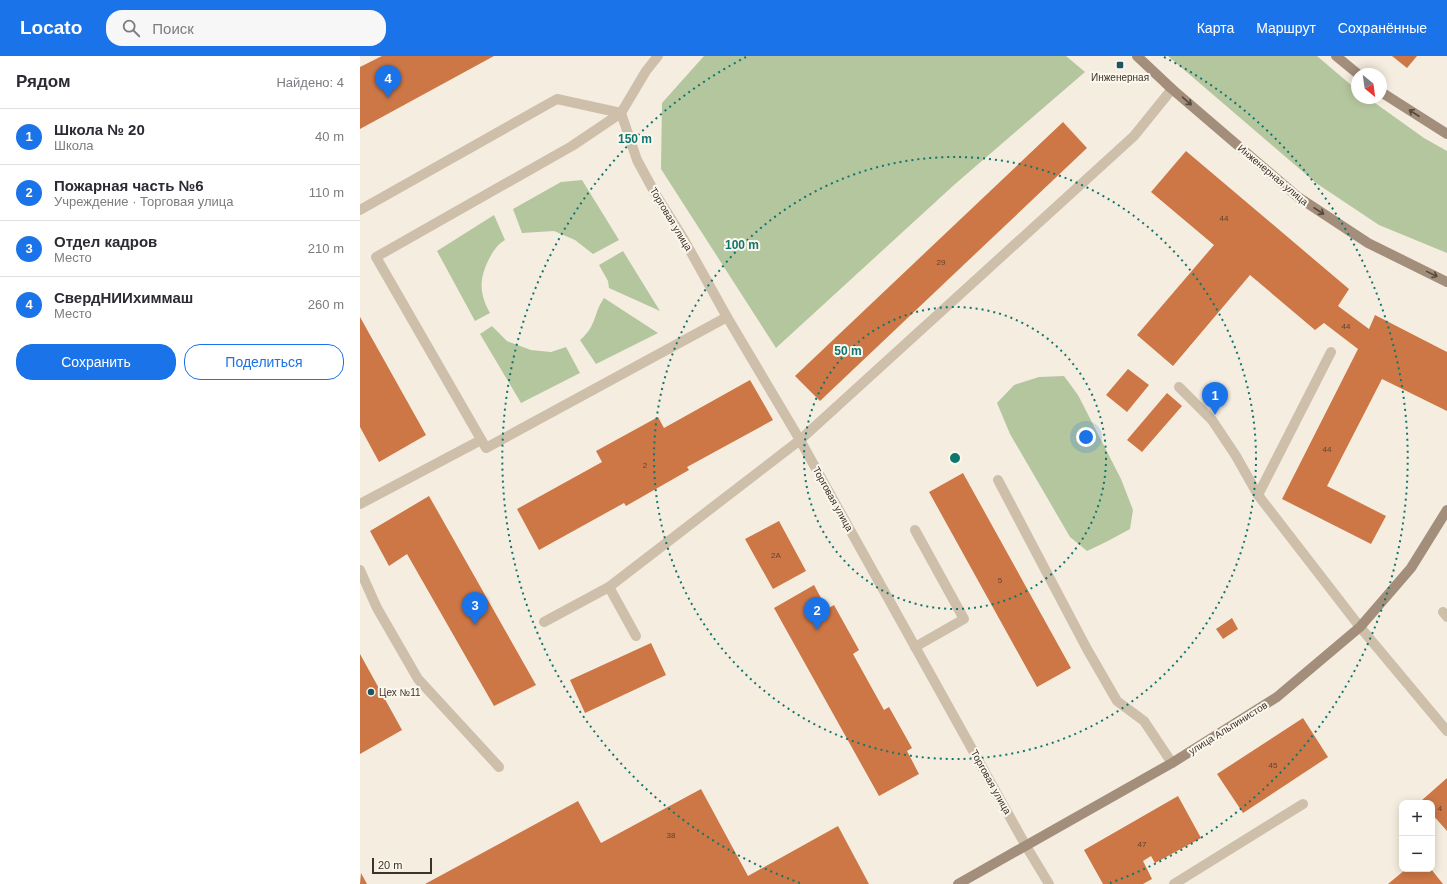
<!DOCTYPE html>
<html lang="ru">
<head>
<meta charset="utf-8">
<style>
  body { margin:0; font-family:Helvetica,sans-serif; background:#f7f7f7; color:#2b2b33 }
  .controls { position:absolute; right:12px; bottom:12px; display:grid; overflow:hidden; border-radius:8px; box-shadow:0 2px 10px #0003 }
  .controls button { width:36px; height:36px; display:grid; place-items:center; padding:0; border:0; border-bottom:1px solid #e1e1e2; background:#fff; color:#2b2b33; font:20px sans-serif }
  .compass { position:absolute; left:991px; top:12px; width:36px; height:36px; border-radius:50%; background:#fff; box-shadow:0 2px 10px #0003; rotate:151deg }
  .scale { position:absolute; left:12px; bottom:10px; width:60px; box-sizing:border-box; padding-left:4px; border:2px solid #3c322a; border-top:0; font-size:11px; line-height:14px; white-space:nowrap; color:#3c322a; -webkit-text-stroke:3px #fcf7ed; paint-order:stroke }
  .you { position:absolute; left:726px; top:381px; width:14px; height:14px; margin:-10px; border:3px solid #fff; border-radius:50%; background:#1a73e8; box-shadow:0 0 0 6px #1a73e833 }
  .badge { display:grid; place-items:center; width:26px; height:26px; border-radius:50%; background:#1a73e8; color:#fff; font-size:13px; font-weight:700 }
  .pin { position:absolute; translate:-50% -33px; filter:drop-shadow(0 1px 2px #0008) }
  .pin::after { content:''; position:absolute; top:21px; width:14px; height:12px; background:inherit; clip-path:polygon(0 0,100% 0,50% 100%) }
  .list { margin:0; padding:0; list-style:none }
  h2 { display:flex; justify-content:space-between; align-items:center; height:52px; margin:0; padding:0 16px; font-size:17px }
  h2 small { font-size:13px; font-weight:400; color:#7c7c81 }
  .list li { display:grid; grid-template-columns:26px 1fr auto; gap:12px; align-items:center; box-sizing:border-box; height:56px; padding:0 16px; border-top:1px solid #e1e1e2 }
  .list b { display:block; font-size:15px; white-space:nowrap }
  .list p { margin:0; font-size:13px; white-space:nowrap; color:#7c7c81 }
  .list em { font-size:13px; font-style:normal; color:#7c7c81 }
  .actions { display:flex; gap:8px; padding:12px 16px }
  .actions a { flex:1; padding:9px 0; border:1px solid #1a73e8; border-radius:16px; text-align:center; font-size:14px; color:#1a73e8 }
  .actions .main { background:#1a73e8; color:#fff }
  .icon { flex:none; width:22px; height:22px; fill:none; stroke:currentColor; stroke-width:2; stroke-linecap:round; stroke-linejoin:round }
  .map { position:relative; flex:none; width:1087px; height:828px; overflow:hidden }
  header { display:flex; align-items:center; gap:24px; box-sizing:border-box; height:56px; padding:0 20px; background:#1a73e8; color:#fff }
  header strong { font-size:19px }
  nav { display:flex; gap:22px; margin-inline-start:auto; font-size:14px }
  .search { width:280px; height:36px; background:#f7f7f7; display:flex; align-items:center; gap:10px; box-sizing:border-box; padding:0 14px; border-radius:16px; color:#7c7c81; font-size:15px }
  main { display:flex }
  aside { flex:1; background:#fff }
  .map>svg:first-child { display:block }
</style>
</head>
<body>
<header>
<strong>Locato</strong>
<div class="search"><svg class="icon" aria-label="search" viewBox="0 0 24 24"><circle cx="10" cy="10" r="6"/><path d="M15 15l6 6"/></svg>Поиск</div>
<nav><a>Карта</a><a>Маршрут</a><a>Сохранённые</a></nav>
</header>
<main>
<aside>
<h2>Рядом<small>Найдено: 4</small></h2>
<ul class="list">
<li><span class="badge">1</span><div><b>Школа № 20</b><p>Школа</p></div><em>40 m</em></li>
<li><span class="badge">2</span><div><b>Пожарная часть №6</b><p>Учреждение · Торговая улица</p></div><em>110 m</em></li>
<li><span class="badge">3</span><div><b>Отдел кадров</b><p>Место</p></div><em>210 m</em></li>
<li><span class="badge">4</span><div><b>СвердНИИхиммаш</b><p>Место</p></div><em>260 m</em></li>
</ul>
<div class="actions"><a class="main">Сохранить</a><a>Поделиться</a></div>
</aside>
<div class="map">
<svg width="1087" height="828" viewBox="0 0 1087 828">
  <rect width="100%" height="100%" fill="#f5eee0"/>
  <!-- green -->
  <g fill="#b4c69e">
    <polygon points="344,0 706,0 725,16 594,129 416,292 301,113 302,47"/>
    <polygon points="808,0 957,0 997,34 997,42 1008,42 1064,82 1087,95 1087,197 1019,169 956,127"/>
    <polygon points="222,124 259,184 233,198 215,184 194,175 162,177 153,153 201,126"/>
    <path d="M134,159L145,184C138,188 133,195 129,203C119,223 119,237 130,257L115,265L77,195Z"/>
    <polygon points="263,195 300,255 249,232 248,225 239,209"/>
    <path d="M244,242L298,277L236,308L220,284C237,270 233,258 244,242Z"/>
    <polygon points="132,270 147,285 171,294 191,296 206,291 220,317 161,347 120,278"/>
    <polygon points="704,320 718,339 761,423 773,454 770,473 746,486 727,495 710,481 650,378 637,347 654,329 679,321"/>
  </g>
  <!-- building -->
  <g fill="#cd7746">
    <polygon points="22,0 134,0 0,73 0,11"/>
    <polygon points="1032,0 1057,0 1047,12"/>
    <polygon points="703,66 727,92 460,345 435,320"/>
    <polygon points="826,95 989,233 978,250 1009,273 1015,259 1087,296 1087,355 1022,323 967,430 1026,460 1011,488 922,443 998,293 964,267 955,274 890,219 813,310 777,279 854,189 791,136"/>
    <polygon points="0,261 66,379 19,406 0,371"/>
    <polygon points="768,313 789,329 767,356 746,339"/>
    <polygon points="390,324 413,364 327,411 329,414 266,450 264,447 179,494 157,453 242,406 236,395 298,361 304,372"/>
    <polygon points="807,337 822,350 782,396 767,384"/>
    <polygon points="603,417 711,612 677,631 569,436"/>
    <polygon points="69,440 176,629 134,650 47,498 29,510 10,475"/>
    <polygon points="419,465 446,515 413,533 385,483"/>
    <polygon points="454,529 467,553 474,549 499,594 493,598 524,654 529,651 552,692 547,695 559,718 519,740 414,552"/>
    <polygon points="872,562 878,573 863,583 856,573"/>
    <polygon points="291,587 306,619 225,657 210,624"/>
    <polygon points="0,598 42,674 0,698"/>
    <polygon points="943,662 968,701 883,757 857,718"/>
    <polygon points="1087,722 1087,775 1072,758 1072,747 1063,747 1061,745"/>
    <polygon points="341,733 388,820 478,770 509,828 65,828 218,745 241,787"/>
    <polygon points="818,740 841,782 795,807 791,800 783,805 792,823 783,828 743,828 724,794"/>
    <polygon points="1046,813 1071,813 1083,828 1028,828"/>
    <polygon points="1,817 7,828 0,828"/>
  </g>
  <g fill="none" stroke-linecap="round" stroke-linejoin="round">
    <!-- lane -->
    <g stroke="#cebfab" stroke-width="10">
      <polyline points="0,154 197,43 261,57"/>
      <polyline points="971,296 898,439 1000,571"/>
      <polyline points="819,331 852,364 876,400 898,439"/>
      <polyline points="638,424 727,593 757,645 784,665 812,707"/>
      <polyline points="0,448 121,384"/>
      <polyline points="555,474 604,563 555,591"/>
      <polyline points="0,514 17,552 58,623 139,711"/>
      <polyline points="249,531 276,580"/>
      <polyline points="1083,556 1087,561"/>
      <polyline points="184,566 249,531 440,384 774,80 812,33"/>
      <polyline points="814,828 943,748"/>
    </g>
    <!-- street -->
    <g stroke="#cebfab" stroke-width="10">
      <polyline points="298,0 286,15 261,57 212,90 16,201 126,392 367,261"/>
      <polyline points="261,57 277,104 296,139 323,182 367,261 440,384 666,790 689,828"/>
      <polyline points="1000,571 1087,675"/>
    </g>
    <!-- secondary -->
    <g stroke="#a38e7b" stroke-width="10">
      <polyline points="777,0 812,33 938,141 1008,187 1087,226"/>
      <polyline points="976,0 998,18"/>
      <polyline points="1021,36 1087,78"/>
      <polyline points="598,828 812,707 917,641 1000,571 1051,512 1087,454"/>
    </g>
  </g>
  <!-- one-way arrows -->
  <defs><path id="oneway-shaft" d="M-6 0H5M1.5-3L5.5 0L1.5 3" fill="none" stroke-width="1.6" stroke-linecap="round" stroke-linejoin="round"/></defs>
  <g stroke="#56493e">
    <use href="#oneway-shaft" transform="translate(827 45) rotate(41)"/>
    <use href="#oneway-shaft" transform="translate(1054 57) rotate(-147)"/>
    <use href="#oneway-shaft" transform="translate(959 155) rotate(33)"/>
    <use href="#oneway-shaft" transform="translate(1072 218) rotate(26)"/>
  </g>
  <!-- distance rings -->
  <g fill="none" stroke="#0f766e" stroke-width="2" stroke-dasharray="2 4">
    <circle cx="595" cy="402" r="151"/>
    <circle cx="595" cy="402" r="301"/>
    <path d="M440 827A452 452 0 0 1 386 1M804 1A452 452 0 0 1 750 827"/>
  </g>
  <!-- markers -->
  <g fill="#1c5461" stroke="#fcf7ed" stroke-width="1.5">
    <rect x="756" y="5" width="8" height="8" rx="2"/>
    <circle cx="11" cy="636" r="4"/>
  </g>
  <g text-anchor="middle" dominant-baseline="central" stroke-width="4" stroke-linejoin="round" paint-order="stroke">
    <!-- number labels -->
    <g font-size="8" fill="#604331">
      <text x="864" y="162">44</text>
      <text x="581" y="206">29</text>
      <text x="986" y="270">44</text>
      <text x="967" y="393">44</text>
      <text x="285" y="409">2</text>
      <text x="416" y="499">2А</text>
      <text x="640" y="524">5</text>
      <text x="913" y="709">45</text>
      <text x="1080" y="752">4</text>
      <text x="311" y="779">38</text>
      <text x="782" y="788">47</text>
    </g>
    <!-- poi labels -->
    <g font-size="10" fill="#3c322a" stroke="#fcf7ed">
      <text x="760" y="21">Инженерная</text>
      <text x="19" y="636" text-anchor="start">Цех №11</text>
    </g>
    <!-- street labels -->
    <g font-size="10" fill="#3c322a" stroke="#fcf7ed">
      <text transform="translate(913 119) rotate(40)">Инженерная улица</text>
      <text transform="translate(311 163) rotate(59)">Торговая улица</text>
      <text transform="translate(473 443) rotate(61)">Торговая улица</text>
      <text transform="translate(868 672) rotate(-32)">улица Альпинистов</text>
      <text transform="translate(631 726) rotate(61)">Торговая улица</text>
    </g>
  </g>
  <circle cx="595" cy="402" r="6" fill="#0f766e" stroke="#fcf7ed" stroke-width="2"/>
  <g font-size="12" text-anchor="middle" font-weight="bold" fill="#0f766e" stroke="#fcf7ed" stroke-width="4" stroke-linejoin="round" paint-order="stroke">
    <text x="275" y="87">150 m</text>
    <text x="382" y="193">100 m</text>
    <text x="488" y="299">50 m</text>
  </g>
</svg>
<div class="controls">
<button>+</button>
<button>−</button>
</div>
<svg class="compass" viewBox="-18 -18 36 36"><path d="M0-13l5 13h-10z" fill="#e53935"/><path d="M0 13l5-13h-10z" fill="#7c7c81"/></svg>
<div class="scale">20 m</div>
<div class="you"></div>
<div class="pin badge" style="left:855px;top:359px">1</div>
<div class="pin badge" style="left:457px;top:574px">2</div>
<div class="pin badge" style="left:115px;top:569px">3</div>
<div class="pin badge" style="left:28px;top:42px">4</div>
</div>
</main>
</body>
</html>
